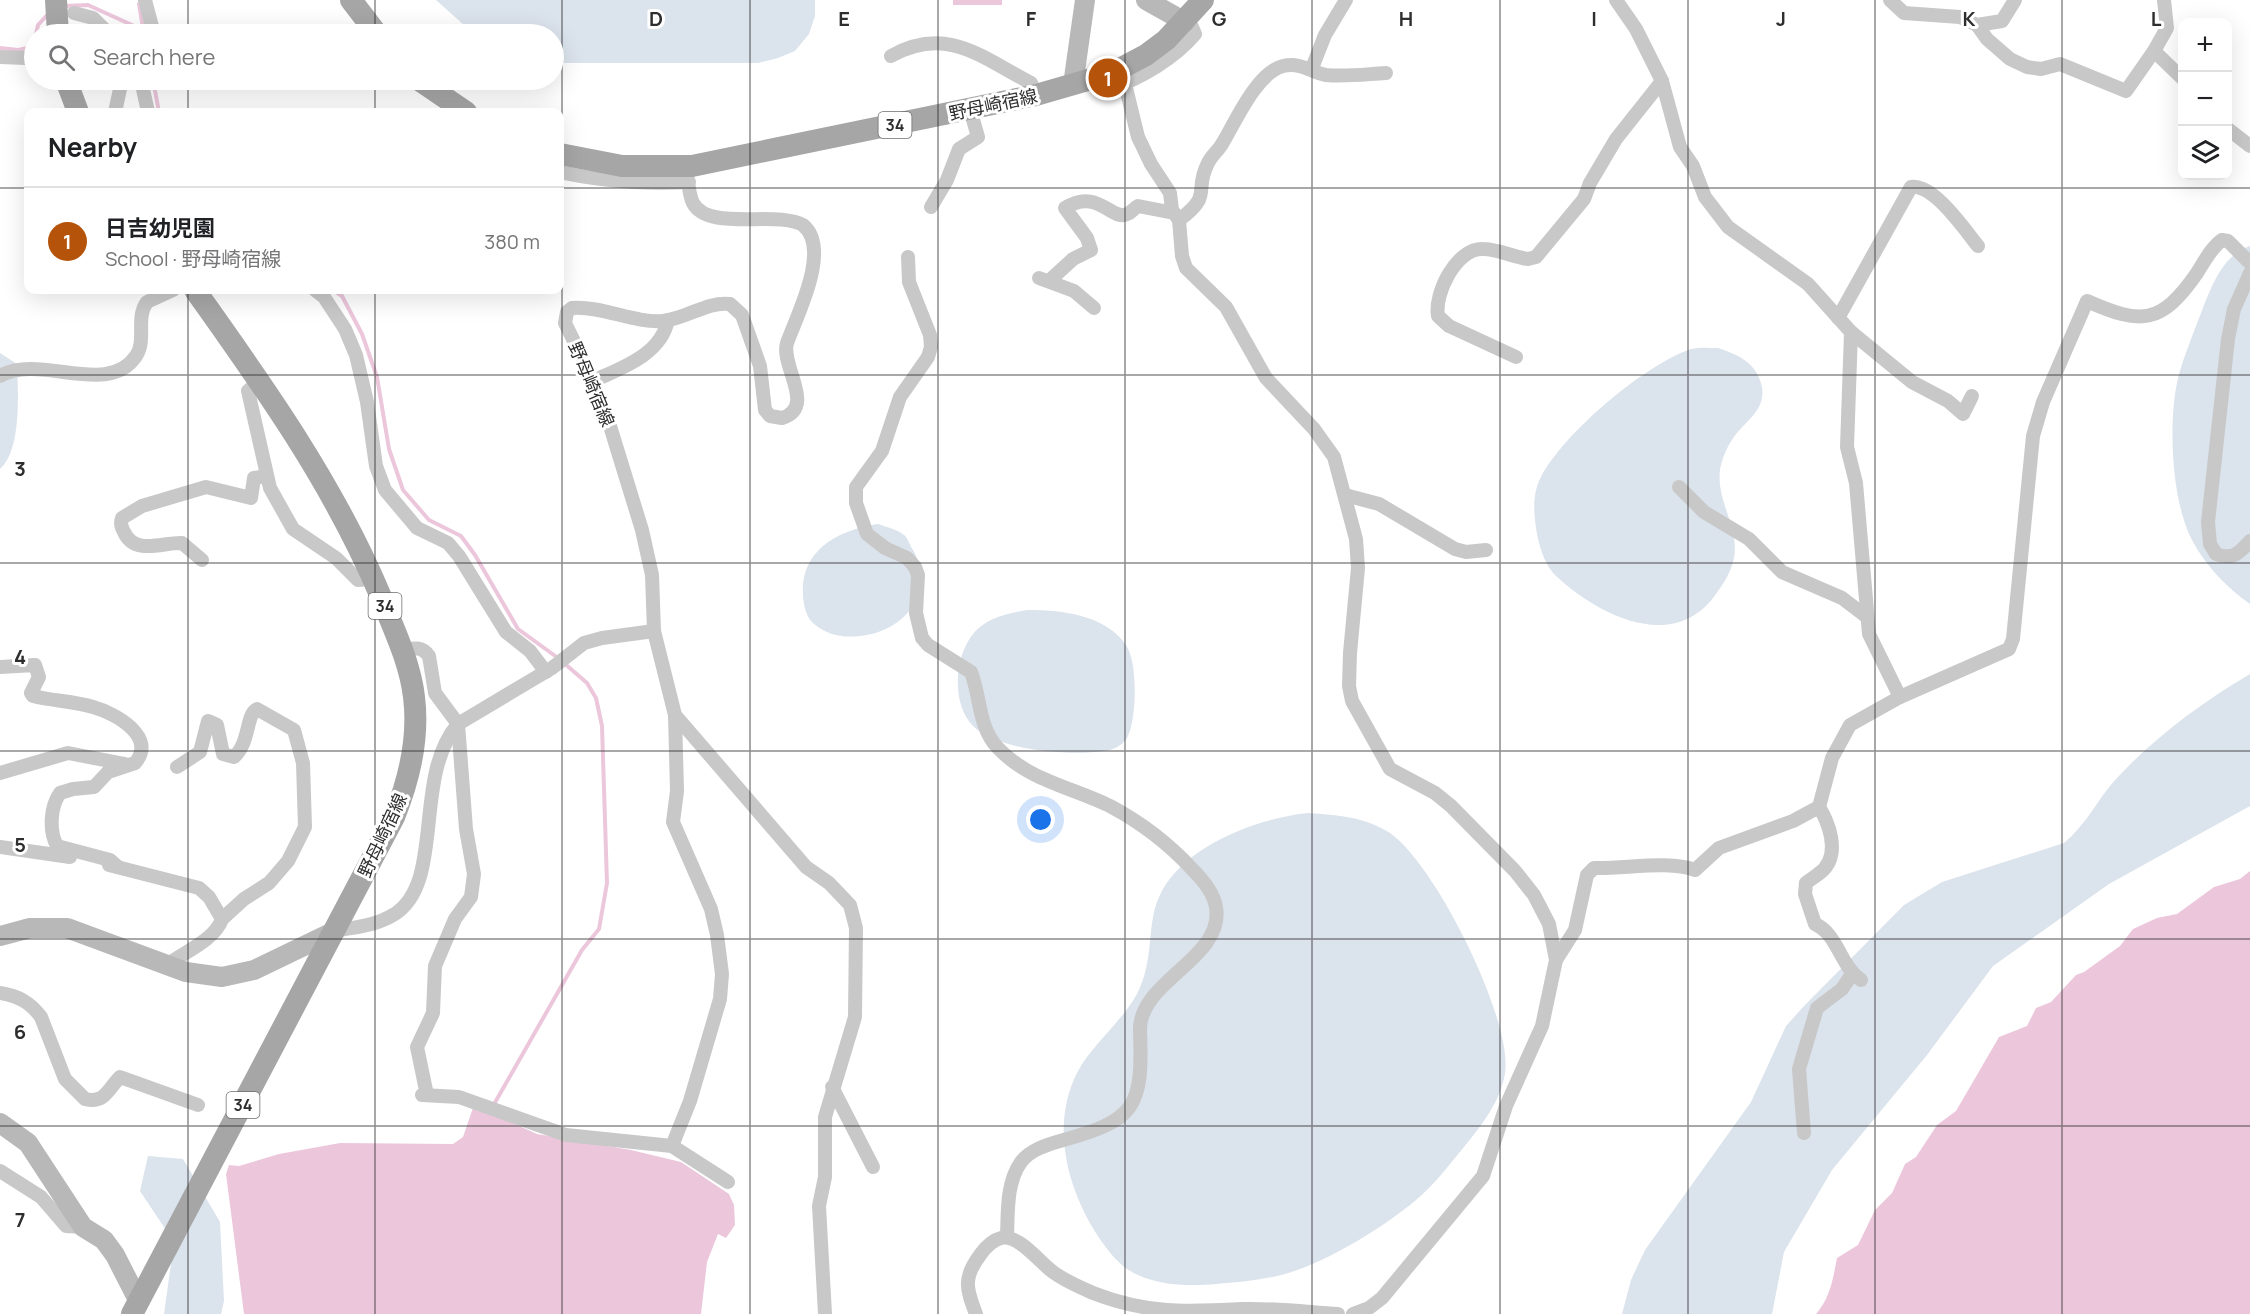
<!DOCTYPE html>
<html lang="en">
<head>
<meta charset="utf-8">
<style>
  body { margin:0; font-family:Manrope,"Noto Sans JP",sans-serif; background:#f2f2f2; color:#202124 }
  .controls { position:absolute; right:18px; top:18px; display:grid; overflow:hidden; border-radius:12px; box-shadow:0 6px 24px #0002 }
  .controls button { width:54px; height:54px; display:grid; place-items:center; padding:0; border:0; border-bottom:2px solid #e0e0e0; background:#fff; color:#202124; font:30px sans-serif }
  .you { position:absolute; left:1041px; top:820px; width:21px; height:21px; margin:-15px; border:4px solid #fff; border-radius:50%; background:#1a73e8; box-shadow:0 0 0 9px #1a73e833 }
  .badge { display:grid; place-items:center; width:39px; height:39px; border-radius:50%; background:#b45309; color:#fff; font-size:20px; font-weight:700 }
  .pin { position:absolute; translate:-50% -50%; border:3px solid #fff; box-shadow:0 2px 6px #0006 }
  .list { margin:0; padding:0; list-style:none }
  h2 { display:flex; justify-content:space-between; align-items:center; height:78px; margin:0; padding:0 24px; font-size:26px }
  h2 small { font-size:20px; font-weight:400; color:#757577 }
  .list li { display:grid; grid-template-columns:39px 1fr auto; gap:18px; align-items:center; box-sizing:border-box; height:108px; padding:0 24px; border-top:2px solid #e0e0e0 }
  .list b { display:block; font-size:22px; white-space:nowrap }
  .list p { margin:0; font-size:20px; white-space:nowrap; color:#757577 }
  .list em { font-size:20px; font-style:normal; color:#757577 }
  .icon { flex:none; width:33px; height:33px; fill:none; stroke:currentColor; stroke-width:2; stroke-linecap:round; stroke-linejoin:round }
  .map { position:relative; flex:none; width:2250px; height:1314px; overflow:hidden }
  .search { position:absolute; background:#fff; box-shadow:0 6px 24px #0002; left:24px; top:24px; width:540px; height:66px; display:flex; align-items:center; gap:15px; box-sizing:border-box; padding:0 21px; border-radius:33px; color:#757577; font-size:22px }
  .panel { position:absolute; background:#fff; box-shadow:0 6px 24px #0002; left:24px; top:108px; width:540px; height:186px; border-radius:12px }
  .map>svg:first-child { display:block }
</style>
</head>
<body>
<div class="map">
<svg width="2250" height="1314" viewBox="0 0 2250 1314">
  <rect width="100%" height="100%" fill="#fff"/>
  <!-- green -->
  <g fill="#dbe3ec">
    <polygon points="436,0 815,0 815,16 809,34 795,51 778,58 758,63 554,63 554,34 474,34"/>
    <path d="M2250,246V604C2227,588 2205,565 2192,540C2171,500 2168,421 2178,378C2184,356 2193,334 2201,313C2211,288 2222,255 2250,246Z"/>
    <path d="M1718,348C1739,355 1757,363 1762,387C1766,412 1743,422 1732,440C1727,447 1723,457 1721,465C1713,496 1740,527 1734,558C1731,573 1722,586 1713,598C1670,653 1595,613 1555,575C1546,566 1541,551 1538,539C1534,519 1531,495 1541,477C1564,433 1644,365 1691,349C1699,347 1710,348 1718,348Z"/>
    <path d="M0,353L17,364C18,392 22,450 0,469Z"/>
    <path d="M878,524C886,527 897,529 904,535C908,538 910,546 913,550C938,593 903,632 860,636C841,638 827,635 813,623C806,617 803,603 803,594C801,549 839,530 878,524Z"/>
    <path d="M1027,610C1060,610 1105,614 1126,645C1138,662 1137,720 1127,738C1122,746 1113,750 1104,751C1070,756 999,751 973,726C949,702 955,647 980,627C993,616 1011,613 1027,610Z"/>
    <path d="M2250,674V806L2109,884L1993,966L1927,1055L1832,1170L1784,1252L1772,1314H1622L1631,1280L1645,1250L1751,1102L1786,1026L1804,1006L1904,905L1942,882L2064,843C2086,825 2097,800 2116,779C2155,737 2201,703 2250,674Z"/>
    <path d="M1308,813C1337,815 1366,817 1390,833C1435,864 1513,1019 1505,1073C1501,1101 1481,1126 1464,1147C1449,1165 1434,1185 1416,1200C1385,1226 1338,1255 1300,1269C1274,1279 1243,1282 1216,1284C1191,1286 1162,1286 1138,1275C1122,1268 1112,1256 1102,1242C1069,1195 1049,1128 1077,1073C1092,1044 1121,1023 1137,994C1155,959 1146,926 1159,897C1181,846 1258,818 1308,813Z"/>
    <polygon points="148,1156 183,1159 220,1222 224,1301 221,1314 164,1314 174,1242 140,1191"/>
  </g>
  <!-- water -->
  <g fill="#ecc7dc">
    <rect x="953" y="0" width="49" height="5"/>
    <path d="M2250,871V1314H1816C1830,1298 1833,1279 1837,1258L1858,1245L1875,1210L1892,1193L1905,1164L1916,1157L1937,1125L1956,1111L1999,1037L2027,1026L2036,1008L2051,1002L2076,975L2084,972L2120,946L2133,929L2157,918L2177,914L2214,887L2240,879Z"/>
    <polygon points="474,1105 537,1134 631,1150 681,1162 729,1194 734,1205 735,1225 726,1238 718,1234 707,1262 701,1314 244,1314 226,1174 229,1165 239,1166 279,1154 340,1143 453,1144 463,1137"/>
  </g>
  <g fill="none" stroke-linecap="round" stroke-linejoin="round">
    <!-- stream -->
    <g stroke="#ecc7dc" stroke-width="4">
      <polyline points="139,4 144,34"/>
      <polyline points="64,6 88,5 143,30"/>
      <polyline points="36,34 38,25 49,13"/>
      <polyline points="0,48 18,50 33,47 34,43"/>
      <polyline points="153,80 159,112"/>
      <polyline points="333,290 342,296 362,334 377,377 389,449 403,490 429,520 461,536 475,555 518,629 558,658"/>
      <polyline points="493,1106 582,950 599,929 607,883 602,726 596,698 587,683 564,663"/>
    </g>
    <!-- street -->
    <g stroke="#c8c8c8" stroke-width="14">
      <polyline points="145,0 154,34"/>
      <polyline points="1890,0 1904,13 1960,17 1977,25 1987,39 2010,59 2027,67 2041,69 2060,64 2126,91 2154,51 2182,78"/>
      <polyline points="74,13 93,18 109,34"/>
      <polyline points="1977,25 2002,21 2015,0"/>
      <polyline points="2154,51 2167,28 2164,0"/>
      <path d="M891,56C947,25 981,57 1031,83L1036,95"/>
      <polyline points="0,57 26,58 34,56"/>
      <polyline points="1312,68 1325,35 1346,0"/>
      <polyline points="141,80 148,112"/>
      <polyline points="1125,84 1138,137 1151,164 1170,193 1172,210 1179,220 1182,256 1186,268 1226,307 1266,378 1314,429 1334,457 1356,539 1358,568 1350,653 1349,686 1352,701 1390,769 1435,793 1451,806 1515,871 1534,895 1549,924 1556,960 1542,1026 1506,1106 1483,1176 1382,1298 1369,1308 1353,1314"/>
      <path d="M1112,88C1141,78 1175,58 1195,34L1192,27L1185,22"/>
      <polyline points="115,112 122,80"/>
      <polyline points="2228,129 2250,146"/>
      <path d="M560,172C603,182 644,184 689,182"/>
      <polyline points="931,207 947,180 959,149 978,137 970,109"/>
      <path d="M1179,220C1214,194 1193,192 1208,163C1211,156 1218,151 1222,144C1235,123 1256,73 1283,66C1302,62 1310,72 1326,75C1345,77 1367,74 1386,73"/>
      <path d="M908,257L909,282L930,335L931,347L928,357L900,397L882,451L856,487V503L867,534L885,548L907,558L915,567L918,575L916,613L922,638L928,645L971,672C981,698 978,727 998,748C1028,780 1071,787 1110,806C1140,822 1169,844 1192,869C1202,879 1214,894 1216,907C1225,958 1139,981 1140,1030C1143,1108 1136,1120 1060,1141C1046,1145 1030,1150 1021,1162C1006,1183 1008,1213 1007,1237"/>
      <path d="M2250,273L2234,309L2228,339L2208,522L2210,544L2216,554C2233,560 2238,554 2250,541"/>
      <polyline points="1039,278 1074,291 1094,308"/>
      <path d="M1049,281L1073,259L1091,250L1087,238L1065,208C1098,187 1112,222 1127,214C1131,213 1134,208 1138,206L1174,213"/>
      <polyline points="315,290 324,297 345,329 356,355 367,402 376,466 385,490 417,528 448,543 459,556 506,632 530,651 546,672"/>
      <path d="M1838,318L1911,187C1934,184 1964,229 1978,246"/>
      <polyline points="1851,332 1912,382 1948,401 1963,414 1972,396"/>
      <path d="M1516,357L1449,326L1438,316C1434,294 1456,248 1483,249C1498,249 1513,257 1528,259L1536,257L1584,199L1590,183L1616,139L1662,81"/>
      <path d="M0,376C40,353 108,398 136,356C147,340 135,318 147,302L173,290"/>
      <polyline points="260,381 248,391 270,488 293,529 336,558 358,580 373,579"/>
      <path d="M593,381C621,368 661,355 668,320"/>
      <polyline points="1679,487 1704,512 1749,539 1782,572 1842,598 1867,617"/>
      <polyline points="1345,495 1379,504 1455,549 1466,552 1486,550"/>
      <path d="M202,560L182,543C163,542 135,556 124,532C121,527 120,523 122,518L142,506L206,487L251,498L254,478L266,476"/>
      <path d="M403,650C415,648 422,646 429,656L435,693L458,724L466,829L474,874L471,897L455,919L435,966L433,1013L417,1047L427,1095"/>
      <path d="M0,667L35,665L39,677L31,693L33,696C53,701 74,701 93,707C115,713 158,737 135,763L108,772L94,787L73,789L60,793C50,807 49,831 57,846L110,860L118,867"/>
      <path d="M1900,697L2009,649L2013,639L2033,436L2043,402L2087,301C2141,325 2161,325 2197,273C2204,262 2211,248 2222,240L2228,241L2250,263"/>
      <polyline points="675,715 806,867 829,883 850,905 856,928 855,1017 825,1117 825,1177 819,1206 825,1314"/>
      <path d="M177,767L200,752L208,721L217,725L223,754L234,757C250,743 246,714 257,709L294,730L303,763L305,827L288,861L269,883L244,899L222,919"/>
      <polyline points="0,773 68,753 125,764"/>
      <path d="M1819,807C1829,823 1839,851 1825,868C1820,874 1812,878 1806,883L1805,894L1815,924C1838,934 1840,966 1861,980"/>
      <polyline points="0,847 70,857"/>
      <path d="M109,865L199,888L209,897L222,919C215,940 184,952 167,965"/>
      <path d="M335,931C354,927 375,926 393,915C446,884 412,777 458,724L552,668L584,643L602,638L654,631"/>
      <path d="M1556,960L1575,930L1587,875L1594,868C1625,869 1669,860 1695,870L1719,848L1793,821L1819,807L1832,758L1850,725L1900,697L1869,634L1856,483L1847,447L1851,332L1808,284L1728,227L1705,197L1693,166L1680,147L1662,81L1636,29L1616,0"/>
      <path d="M0,993C18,996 30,1002 41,1017L65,1079L85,1099C105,1104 108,1089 120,1077L198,1105"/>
      <polyline points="832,1087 873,1167"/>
      <polyline points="422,1095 459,1097 566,1135 672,1146 728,1182"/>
      <polyline points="1804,1133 1799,1069 1817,1008 1842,989 1852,974"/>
      <path d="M672,1146L690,1101L720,999L722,974L717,935L711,909L673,822L677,791L675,715L654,631L652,575L642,530L610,426L589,372L565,323L567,312L572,308C603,306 633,323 663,321C686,319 707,301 730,304L742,315L760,366L765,410L770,416L782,418C817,407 780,366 787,343C796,317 832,249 803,225C777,210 708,232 693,203C688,193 688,177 686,166"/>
      <polyline points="0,1171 41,1197 66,1226 83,1227"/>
      <path d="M976,1314C966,1288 963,1278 980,1255C985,1248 993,1240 1001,1238C1019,1234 1039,1262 1053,1272C1065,1281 1079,1287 1093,1293C1147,1314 1186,1312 1242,1309C1274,1308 1306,1312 1338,1314"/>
    </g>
    <!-- secondary -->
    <g stroke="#b8b8b8" stroke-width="20">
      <polyline points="1146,0 1185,22"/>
      <polyline points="1073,85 1085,0"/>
      <polyline points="0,936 30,928 67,928 186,972 222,977 254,970 335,931"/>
      <polyline points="0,1123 28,1143 83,1227 104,1240 115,1255 138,1300"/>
    </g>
    <!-- primary -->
    <g stroke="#a6a6a6" stroke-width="22">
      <polyline points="56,0 58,34"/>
      <polyline points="351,0 377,34"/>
      <polyline points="66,80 78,112"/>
      <polyline points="419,80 466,112"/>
      <polyline points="560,154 622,166 692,166 1036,95 1112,73 1146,55 1166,40 1203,0"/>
      <path d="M132,1314L394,817C409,780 419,737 414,697C410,662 394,630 381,597C334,485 265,388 195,290"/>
    </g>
  </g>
  <!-- grid -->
  <path fill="none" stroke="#2e2e2e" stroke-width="1.5" stroke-opacity="0.55" d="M188,0V34M375,0V34M562,0V1314M750,0V1314M938,0V1314M1125,0V1314M1312,0V1314M1500,0V1314M1688,0V1314M1875,0V1314M2062,0V1314M188,80V112M375,80V112M0,188H28M560,188H2250M188,290V1314M375,290V1314M0,375H2250M0,563H2250M0,751H2250M0,939H2250M0,1126H2250"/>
  <g text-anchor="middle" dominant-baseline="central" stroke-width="6" stroke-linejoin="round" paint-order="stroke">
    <!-- shield labels -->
    <g fill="#fff" stroke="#6d6d6d" stroke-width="1.5">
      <rect x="878.5" y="112" width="33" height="26" rx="4.5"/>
      <rect x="368.5" y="593" width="33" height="26" rx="4.5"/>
      <rect x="226.5" y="1092" width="33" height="26" rx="4.5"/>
    </g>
    <g font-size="16" font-weight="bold" fill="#2e2e2e">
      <text x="895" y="125">34</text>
      <text x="385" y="606">34</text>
      <text x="243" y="1105">34</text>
    </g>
    <!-- street labels -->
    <g font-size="18" fill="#2e2e2e" stroke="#fff">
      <text transform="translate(993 104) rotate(-12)">野母崎宿線</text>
      <text transform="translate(592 384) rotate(67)">野母崎宿線</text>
      <text transform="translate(382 835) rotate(-65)">野母崎宿線</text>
    </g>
  </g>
  <g font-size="20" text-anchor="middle" font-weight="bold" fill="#2e2e2e" stroke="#fff" stroke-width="6" stroke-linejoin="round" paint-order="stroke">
    <text x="656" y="26">D</text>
    <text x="844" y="26">E</text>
    <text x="1031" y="26">F</text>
    <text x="1219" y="26">G</text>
    <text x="1406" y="26">H</text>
    <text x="1594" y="26">I</text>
    <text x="1781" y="26">J</text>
    <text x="1969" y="26">K</text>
    <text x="2156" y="26">L</text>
    <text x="20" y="476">3</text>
    <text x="20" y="664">4</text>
    <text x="20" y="852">5</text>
    <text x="20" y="1039">6</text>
    <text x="20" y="1227">7</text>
  </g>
</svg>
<div class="controls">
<button>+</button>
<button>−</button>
<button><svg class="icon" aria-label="layers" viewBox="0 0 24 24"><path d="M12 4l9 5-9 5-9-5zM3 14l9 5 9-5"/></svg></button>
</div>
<div class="you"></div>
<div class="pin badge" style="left:1108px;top:78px">1</div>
<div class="search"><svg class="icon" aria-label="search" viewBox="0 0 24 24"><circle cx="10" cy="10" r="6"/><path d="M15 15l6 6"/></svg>Search here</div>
<section class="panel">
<h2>Nearby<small></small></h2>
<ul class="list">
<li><span class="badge">1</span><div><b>日吉幼児園</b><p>School · 野母崎宿線</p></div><em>380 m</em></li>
</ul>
</section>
</div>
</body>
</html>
